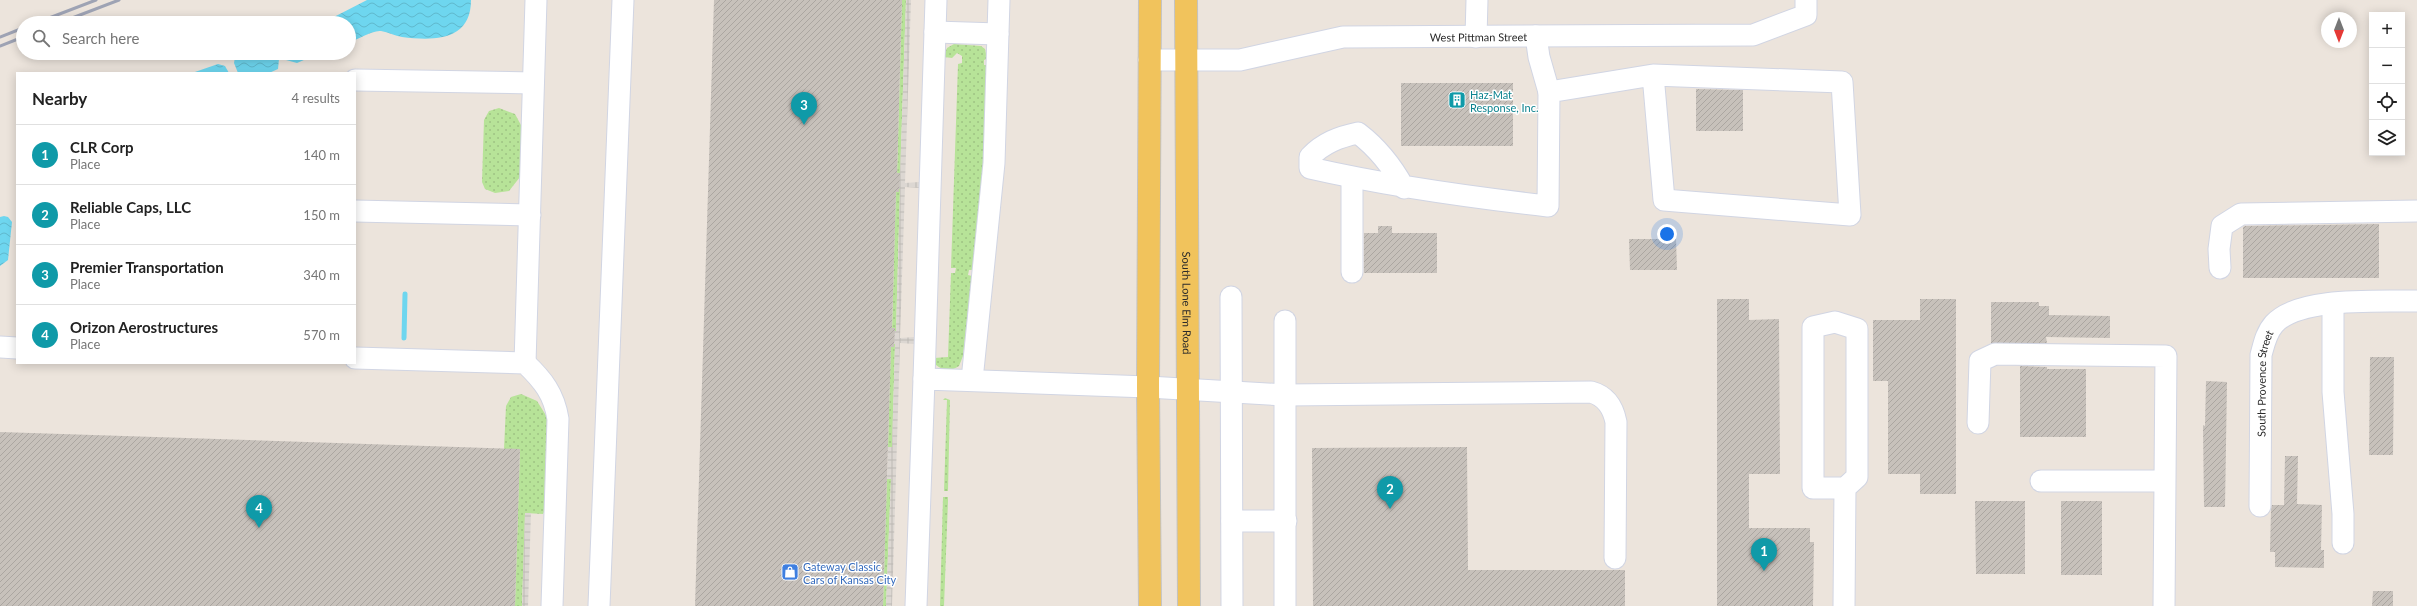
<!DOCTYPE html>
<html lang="en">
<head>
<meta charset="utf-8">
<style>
  body { margin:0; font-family:Lato,sans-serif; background:#f2f2f2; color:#222 }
  .controls { position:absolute; right:12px; top:12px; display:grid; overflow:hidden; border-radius:0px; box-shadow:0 2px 10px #0003 }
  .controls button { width:36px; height:36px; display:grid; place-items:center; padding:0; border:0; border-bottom:1px solid #e0e0e0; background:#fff; color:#222; font:20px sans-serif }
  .compass { position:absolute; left:2321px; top:12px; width:36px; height:36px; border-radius:50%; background:#fff; box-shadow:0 2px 10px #0003; rotate:180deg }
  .you { position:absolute; left:1667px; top:234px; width:14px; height:14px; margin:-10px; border:3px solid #fff; border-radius:50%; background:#1a73e8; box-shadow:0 0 0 6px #1a73e833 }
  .badge { display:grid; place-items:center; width:26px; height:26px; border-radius:50%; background:#7c3aed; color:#fff; font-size:13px; font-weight:700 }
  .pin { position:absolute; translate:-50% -33px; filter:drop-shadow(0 1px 2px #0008) }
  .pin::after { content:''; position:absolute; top:21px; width:14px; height:12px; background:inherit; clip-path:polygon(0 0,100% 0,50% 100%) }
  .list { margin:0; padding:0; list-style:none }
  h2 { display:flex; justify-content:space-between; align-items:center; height:52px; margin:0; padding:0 16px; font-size:17px }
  h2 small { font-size:13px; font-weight:400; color:#767676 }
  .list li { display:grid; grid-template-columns:26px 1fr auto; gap:12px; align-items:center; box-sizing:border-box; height:60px; padding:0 16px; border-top:1px solid #e0e0e0 }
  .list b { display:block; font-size:15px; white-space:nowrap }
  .list p { margin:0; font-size:13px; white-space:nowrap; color:#767676 }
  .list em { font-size:13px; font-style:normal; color:#767676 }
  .icon { flex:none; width:22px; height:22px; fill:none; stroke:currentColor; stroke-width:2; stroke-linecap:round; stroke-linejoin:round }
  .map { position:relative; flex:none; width:2417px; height:606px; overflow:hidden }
  .search { position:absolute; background:#fff; box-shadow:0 2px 10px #0003; left:16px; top:16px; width:340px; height:44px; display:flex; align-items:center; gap:10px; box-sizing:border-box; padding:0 14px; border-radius:22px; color:#767676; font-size:15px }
  .panel { position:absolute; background:#fff; box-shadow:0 2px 10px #0003; left:16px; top:72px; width:340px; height:292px; border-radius:0px }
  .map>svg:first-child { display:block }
</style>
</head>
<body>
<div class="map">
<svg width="2417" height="606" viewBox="0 0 2417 606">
  <defs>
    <pattern id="grass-dots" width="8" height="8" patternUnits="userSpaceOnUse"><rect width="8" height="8" fill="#b7e398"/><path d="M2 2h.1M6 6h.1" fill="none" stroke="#9ec383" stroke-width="1.8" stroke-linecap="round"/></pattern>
    <pattern id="plaza-grid" width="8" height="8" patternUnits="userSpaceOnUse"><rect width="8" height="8" fill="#dcd7d2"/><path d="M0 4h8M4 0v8" fill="none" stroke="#bdb9b4"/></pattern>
    <pattern id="water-waves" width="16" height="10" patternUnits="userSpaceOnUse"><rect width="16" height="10" fill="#6ed6ef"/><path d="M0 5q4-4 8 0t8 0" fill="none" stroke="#5fb8cd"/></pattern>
    <pattern id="building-hatch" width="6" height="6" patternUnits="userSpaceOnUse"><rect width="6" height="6" fill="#c7c1bb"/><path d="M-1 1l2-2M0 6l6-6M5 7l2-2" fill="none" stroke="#aba6a1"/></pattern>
  </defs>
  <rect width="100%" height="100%" fill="#ece4dc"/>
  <!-- grass -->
  <g fill="url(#grass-dots)">
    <polygon points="902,0 906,0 900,176 897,176"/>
    <path d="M954,44L981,46L985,49L987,59L984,60V65H987L983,175L973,270H969L968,275L972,276L963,356L959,366C952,371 943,371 936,365L934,358L948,357L951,273H955L956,268H951L958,64L962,63V56L957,53L952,58L944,57L947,48Z"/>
    <polygon points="499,108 515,114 522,127 520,177 509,191 495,193 485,189 482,182 484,120 489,111"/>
    <polygon points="896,189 900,189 896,331 892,331"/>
    <polygon points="891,343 895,344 892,447 888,447"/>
    <polygon points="521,394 537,401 547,417 544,512 543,514 525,513 522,606 515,606 520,449 504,449 506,406 511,397"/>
    <polygon points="945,398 950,400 948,491 944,491 947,400 943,400"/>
    <polygon points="887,479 891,479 886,606 883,606"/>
    <polygon points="943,497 948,497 948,501 944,606 940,606"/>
  </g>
  <!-- plaza -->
  <g fill="url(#plaza-grid)">
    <polygon points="906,0 911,0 905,183 919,182 919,188 905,187 900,338 915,337 914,344 900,343 892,606 886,606 891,479 887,479 888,447 892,447 895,344 891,343 892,331 896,331 900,189 896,189 897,176 900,176"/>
    <polygon points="525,513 531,513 528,606 522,606"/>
  </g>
  <!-- water -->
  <g fill="url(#water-waves)">
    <path d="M367,0H471C471,41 434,41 402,37C395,36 388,32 381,31C372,30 358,40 349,42V23H332V18Z"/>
    <polygon points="241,53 276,53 279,59 278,69 269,73 238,73 234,63 235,57"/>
    <polygon points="284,53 320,53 297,63 286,60"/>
    <polygon points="218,64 225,66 229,73 192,73"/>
    <polygon points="4,216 8,217 12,222 8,260 0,266 0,217"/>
  </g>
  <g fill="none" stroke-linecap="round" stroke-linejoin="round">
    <!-- stream -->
    <polyline stroke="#6ed6ef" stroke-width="5" points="404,338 405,294"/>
  </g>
  <!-- building -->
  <g fill="url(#building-hatch)">
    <polygon points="714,0 902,0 897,173 900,173 899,192 896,192 892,328 895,328 894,347 891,347 883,606 695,606"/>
    <rect x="1401" y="83" width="112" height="63"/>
    <polygon points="1696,89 1743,90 1743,131 1696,131"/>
    <polygon points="2379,224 2379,278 2243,278 2243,227 2245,226"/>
    <polygon points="1378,226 1392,226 1392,233 1437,233 1437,273 1364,273 1364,233 1378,233"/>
    <polygon points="1629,239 1676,239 1677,270 1630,270"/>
    <polygon points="1717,299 1749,299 1749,320 1779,319 1780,474 1749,474 1749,528 1810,528 1810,542 1814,542 1813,606 1717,606"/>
    <polygon points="1920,299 1956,299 1956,494 1920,494 1920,474 1888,474 1888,381 1873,381 1873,320 1920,320"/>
    <polygon points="1991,302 2039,302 2039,306 2049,306 2049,315 2110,316 2110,338 2046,337 2047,343 1991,343"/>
    <polygon points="2370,357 2394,357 2393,455 2369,455"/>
    <polygon points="2020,366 2047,367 2047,369 2086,369 2086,437 2020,437"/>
    <polygon points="2206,381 2227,382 2225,507 2204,507 2203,425 2205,426"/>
    <polygon points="0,432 520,449 515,606 0,606"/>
    <polygon points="1467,447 1468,570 1625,570 1625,606 1313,606 1312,448"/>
    <polygon points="2285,456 2298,456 2297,504 2322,505 2321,550 2324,550 2324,568 2275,567 2275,552 2270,552 2271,509 2272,505 2284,505"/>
    <polygon points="1975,501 2025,501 2025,574 1976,574"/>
    <rect x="2061" y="501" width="41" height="74"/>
    <polygon points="2373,591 2393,591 2393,606 2372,606"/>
  </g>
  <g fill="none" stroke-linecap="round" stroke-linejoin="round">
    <!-- minor casing -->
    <g stroke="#d1d5e3" stroke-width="23">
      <g id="minor">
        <polyline points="935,32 998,34"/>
        <polyline points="1536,36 1539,57 1549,92"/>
        <polyline points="1476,37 1477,0"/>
        <path id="s1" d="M1149,60H1240L1343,37L1753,35L1806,15V0"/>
        <polyline points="355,80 533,83"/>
        <polyline points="1352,178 1352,272"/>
        <path d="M1404,188C1392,166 1379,149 1358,133C1339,137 1323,143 1310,157V168C1389,186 1468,197 1548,206L1549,92L1653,75L1664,200L1850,215L1842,82L1653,75"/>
        <polyline points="355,211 530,215"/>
        <polyline points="2220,268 2219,249 2222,226 2241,214 2417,211"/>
        <polyline points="1231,297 1232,606"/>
        <polyline points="2333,304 2333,392 2343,514 2343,543"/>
        <polyline points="0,347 17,348"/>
        <path d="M355,358L525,363C543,380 554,394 558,419L552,606"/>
        <polyline points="525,363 536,0"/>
        <polyline points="924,379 936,0"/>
        <polyline points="972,380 994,163 999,0"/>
        <polyline points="1978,423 1980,361 1995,354 2166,356 2164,606"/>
        <polyline points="2041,481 2163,481"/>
        <path id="s2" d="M2260,506L2261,355C2264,344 2266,333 2274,324C2299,296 2381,302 2417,301"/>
        <polyline points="1232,521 1286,521"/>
        <polyline points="599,606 623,0"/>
        <path d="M916,606L924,379L1148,387L1285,395L1591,392C1606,396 1613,407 1616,422L1615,558"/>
        <polyline points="1285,606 1285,321"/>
        <polyline points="1844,606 1845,488 1857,477 1857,329 1835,322 1813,327 1813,488 1845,488"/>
      </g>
    </g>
    <!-- major casing -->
    <g stroke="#c3c3c3" stroke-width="24">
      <g id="major">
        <polyline points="1150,0 1148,387 1150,606"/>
        <path id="s3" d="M1186,0L1189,606"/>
      </g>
    </g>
    <!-- minor -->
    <use href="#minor" stroke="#fff" stroke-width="21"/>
    <!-- major -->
    <use href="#major" stroke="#f1c35c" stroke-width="22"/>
    <!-- rail -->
    <g stroke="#9ea3b4" stroke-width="3">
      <polyline points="36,23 96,0"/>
      <polyline points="59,23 119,0"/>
      <polyline points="0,37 23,28"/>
      <polyline points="0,46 23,37"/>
    </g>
  </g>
  <!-- icons -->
  <defs>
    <g id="building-square" transform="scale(0.9)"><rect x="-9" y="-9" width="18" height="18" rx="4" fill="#0f9aa8" stroke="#fff"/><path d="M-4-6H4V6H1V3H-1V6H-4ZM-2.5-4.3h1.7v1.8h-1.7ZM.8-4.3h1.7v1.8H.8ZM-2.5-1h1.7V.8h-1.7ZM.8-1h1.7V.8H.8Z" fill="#fff"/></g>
    <g id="shop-square" transform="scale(0.9)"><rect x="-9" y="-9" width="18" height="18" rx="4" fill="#3f7fe0" stroke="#fff"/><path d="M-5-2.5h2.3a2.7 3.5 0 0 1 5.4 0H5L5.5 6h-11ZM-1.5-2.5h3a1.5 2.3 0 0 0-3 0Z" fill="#fff"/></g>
  </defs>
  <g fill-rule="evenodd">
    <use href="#building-square" x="1457" y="100"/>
    <use href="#shop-square" x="790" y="572"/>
  </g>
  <g text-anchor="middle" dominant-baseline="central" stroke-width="3" stroke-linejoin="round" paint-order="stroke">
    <!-- street labels -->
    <g font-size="11" fill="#2a2a2a" stroke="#fff">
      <text stroke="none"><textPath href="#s1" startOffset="332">West Pittman Street</textPath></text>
      <text stroke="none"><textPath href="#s3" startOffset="303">South Lone Elm Road</textPath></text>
      <text stroke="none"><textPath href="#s2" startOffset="123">South Provence Street</textPath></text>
    </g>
    <!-- culture labels -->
    <g font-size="11" fill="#0d838f" stroke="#fff" text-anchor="start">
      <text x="1470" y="94">Haz-Mat<tspan x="1470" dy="13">Response, Inc.</tspan></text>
    </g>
    <!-- shop labels -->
    <g font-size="11" fill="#366cbe" stroke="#fff" text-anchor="start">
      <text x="803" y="566">Gateway Classic<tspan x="803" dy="13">Cars of Kansas City</tspan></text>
    </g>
  </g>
</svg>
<div class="controls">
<button>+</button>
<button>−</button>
<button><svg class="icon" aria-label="locate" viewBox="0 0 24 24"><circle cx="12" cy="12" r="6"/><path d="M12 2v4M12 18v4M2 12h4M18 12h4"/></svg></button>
<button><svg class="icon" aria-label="layers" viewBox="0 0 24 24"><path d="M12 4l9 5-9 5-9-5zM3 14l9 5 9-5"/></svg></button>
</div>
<svg class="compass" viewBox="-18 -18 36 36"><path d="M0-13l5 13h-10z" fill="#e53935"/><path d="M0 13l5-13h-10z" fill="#767676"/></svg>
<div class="you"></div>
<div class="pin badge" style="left:1764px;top:571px;background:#0f9aa8">1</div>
<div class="pin badge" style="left:1390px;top:509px;background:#0f9aa8">2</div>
<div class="pin badge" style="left:804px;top:125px;background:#0f9aa8">3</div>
<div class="pin badge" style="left:259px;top:528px;background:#0f9aa8">4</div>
<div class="search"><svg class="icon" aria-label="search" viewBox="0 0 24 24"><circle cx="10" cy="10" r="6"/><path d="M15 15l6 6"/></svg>Search here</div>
<section class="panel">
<h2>Nearby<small>4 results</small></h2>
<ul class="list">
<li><span class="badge" style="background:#0f9aa8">1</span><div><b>CLR Corp</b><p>Place</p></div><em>140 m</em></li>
<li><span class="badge" style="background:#0f9aa8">2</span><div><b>Reliable Caps, LLC</b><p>Place</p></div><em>150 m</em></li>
<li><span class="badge" style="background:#0f9aa8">3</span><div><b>Premier Transportation</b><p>Place</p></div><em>340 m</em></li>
<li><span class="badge" style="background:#0f9aa8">4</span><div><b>Orizon Aerostructures</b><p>Place</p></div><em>570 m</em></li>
</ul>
</section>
</div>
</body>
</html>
